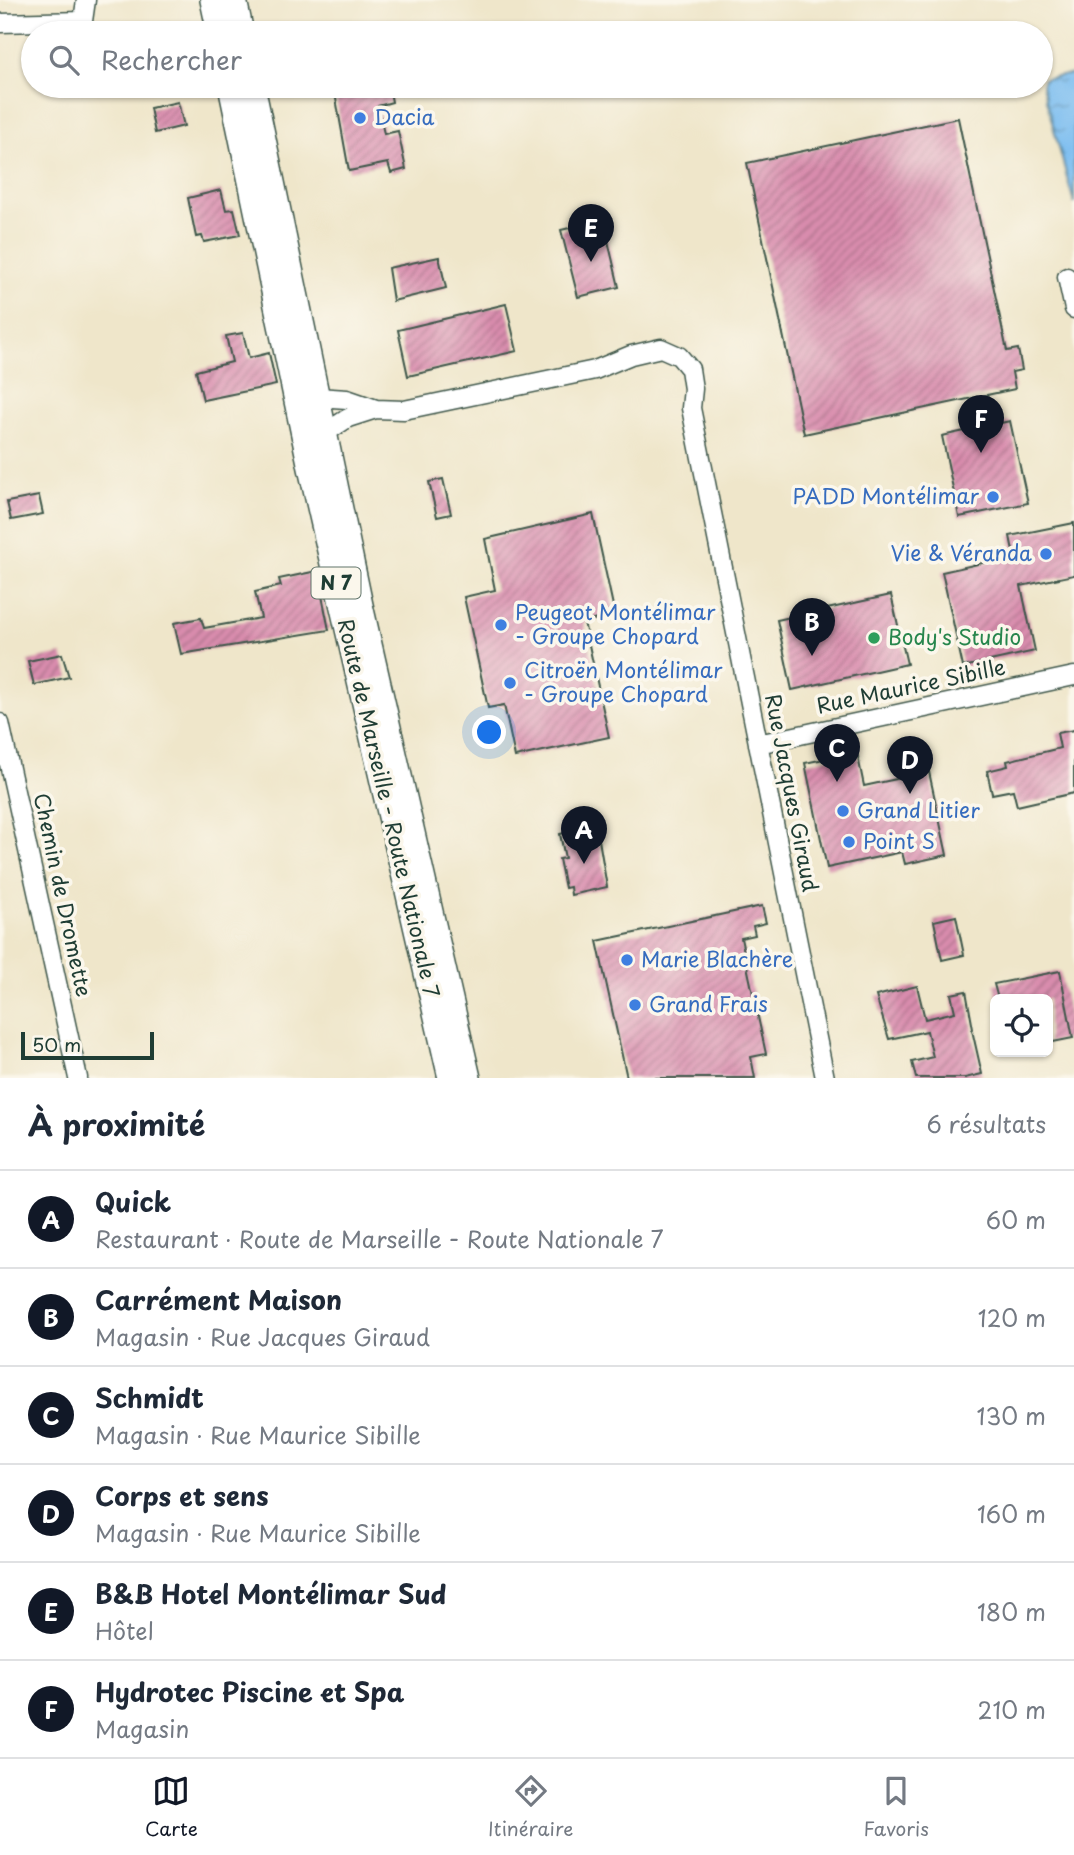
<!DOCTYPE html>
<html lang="fr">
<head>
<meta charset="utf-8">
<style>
	:root { --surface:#fff; --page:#f2f2f3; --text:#1f2937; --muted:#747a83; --line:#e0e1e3; --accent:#111827 }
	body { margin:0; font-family:"Playpen Sans",sans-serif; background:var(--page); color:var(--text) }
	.controls { position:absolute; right:21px; bottom:21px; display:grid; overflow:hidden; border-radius:10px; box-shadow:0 2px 5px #0004 }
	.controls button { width:63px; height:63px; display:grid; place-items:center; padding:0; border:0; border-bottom:2px solid var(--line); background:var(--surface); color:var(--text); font:35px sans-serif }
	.scale { position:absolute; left:21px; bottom:18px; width:133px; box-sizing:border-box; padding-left:7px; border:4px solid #1f3d34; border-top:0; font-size:19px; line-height:24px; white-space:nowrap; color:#1f3d34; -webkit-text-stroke:5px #fbf7ec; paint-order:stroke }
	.you { position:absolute; left:490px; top:733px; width:24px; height:24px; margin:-18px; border:5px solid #fff; border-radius:50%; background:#1a73e8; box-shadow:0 0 0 10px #1a73e833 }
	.badge { display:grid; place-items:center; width:46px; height:46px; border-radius:50%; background:var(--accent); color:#fff; font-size:23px; font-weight:700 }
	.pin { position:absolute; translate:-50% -58px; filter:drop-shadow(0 2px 4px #0008) }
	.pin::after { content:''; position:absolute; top:37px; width:24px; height:21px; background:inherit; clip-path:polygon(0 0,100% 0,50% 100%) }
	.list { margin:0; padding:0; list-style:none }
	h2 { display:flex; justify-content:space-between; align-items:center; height:91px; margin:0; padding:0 28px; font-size:30px }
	h2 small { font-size:23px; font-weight:400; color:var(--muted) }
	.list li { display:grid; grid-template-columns:46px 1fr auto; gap:21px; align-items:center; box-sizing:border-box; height:98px; padding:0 28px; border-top:2px solid var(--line) }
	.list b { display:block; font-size:26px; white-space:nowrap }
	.list p { margin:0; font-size:23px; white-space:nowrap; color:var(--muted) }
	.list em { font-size:23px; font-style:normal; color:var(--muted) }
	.icon { flex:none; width:38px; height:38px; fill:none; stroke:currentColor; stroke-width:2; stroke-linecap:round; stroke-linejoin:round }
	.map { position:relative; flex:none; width:1074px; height:1078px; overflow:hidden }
	.search { position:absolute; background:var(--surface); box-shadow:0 2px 5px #0004; left:21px; right:21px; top:21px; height:77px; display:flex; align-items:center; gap:18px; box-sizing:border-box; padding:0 24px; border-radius:38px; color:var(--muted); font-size:26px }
	.sheet { height:679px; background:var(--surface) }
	nav { display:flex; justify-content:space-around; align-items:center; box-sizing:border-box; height:98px; border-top:2px solid var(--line); background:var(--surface); font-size:19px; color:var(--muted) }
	nav a { display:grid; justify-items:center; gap:4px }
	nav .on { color:var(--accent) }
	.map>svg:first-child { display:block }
	.water { fill:url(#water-ripples); stroke:#4d7d92; stroke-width:2 }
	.building { fill:url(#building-hatch) }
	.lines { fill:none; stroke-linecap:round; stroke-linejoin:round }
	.minor-casing { stroke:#3e564a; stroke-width:21 }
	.major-casing { stroke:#3e564a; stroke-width:26 }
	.minor { stroke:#fff; stroke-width:18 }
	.major { stroke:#fff; stroke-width:23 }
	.shop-dot { fill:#3f7fe0; stroke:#fbf7ec; stroke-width:2.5 }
	.leisure-dot { fill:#2e9e5b; stroke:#fbf7ec; stroke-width:2.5 }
	.labels { text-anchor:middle; stroke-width:7; stroke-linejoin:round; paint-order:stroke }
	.shield { fill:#fbf7ec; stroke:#61756b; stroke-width:2 }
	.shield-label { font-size:19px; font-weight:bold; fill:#1f3d34 }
	.shop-label { font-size:21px; fill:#366cbe; stroke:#fbf7ec; text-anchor:start }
	.leisure-label { font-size:21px; fill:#27864d; stroke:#fbf7ec; text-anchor:start }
	.street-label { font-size:21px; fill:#1f3d34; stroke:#fbf7ec }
</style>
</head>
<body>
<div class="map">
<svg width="1074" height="1078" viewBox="0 0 1074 1078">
	<defs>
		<pattern id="water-ripples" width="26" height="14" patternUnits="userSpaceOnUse" patternTransform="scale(1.75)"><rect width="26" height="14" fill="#7bbdf0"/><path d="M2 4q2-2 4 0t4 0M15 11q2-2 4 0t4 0" fill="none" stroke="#649bc3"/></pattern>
		<pattern id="building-hatch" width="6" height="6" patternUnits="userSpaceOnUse" patternTransform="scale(1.75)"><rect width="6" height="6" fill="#d98cad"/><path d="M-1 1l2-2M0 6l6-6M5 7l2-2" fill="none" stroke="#af748e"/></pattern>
	</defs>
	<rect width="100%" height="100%" fill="#fbf7ec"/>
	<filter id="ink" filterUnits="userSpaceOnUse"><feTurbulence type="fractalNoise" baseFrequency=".0143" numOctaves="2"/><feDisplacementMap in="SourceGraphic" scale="14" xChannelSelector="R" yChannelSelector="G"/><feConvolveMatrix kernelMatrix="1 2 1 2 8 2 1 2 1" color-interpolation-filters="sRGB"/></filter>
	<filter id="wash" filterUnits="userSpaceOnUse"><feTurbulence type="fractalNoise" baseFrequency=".00686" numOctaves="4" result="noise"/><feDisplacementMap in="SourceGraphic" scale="28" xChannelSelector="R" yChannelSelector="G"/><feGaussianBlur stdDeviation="1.57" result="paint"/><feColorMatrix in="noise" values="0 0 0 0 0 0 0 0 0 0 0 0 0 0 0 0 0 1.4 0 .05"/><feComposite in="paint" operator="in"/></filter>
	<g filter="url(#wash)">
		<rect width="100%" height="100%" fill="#efe6ca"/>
		<!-- water -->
		<path class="water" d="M 1074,74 L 1074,203 L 1042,85 L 1044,79 Z"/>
		<g id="blocks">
			<!-- building -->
			<path class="building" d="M 368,86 L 389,86 L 392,102 L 378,106 L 384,134 L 398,131 L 406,169 L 391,173 L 388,163 L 349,171 L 335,93 Z
				M 178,102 L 184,126 L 155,133 L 150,108 Z
				M 958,118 L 1007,351 L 1018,349 L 1022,370 L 1012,372 L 1015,389 L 804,434 L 747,163 Z
				M 221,190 L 226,210 L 234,209 L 240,235 L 204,242 L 202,236 L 196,237 L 188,198 Z
				M 603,220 L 619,287 L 578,297 L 561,230 Z
				M 439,257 L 446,288 L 393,301 L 388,268 Z
				M 506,304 L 517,351 L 408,376 L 398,330 Z
				M 243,333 L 249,358 L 269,353 L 276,385 L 203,400 L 196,371 L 232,362 L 226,336 Z
				M 1010,421 L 1028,503 L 959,517 L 942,436 Z
				M 443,479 L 451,514 L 437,517 L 429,482 Z
				M 39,496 L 43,514 L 11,520 L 7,502 Z
				M 593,514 L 615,615 L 584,622 L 609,737 L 515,757 L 504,705 L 488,708 L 464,597 L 495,590 L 485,539 Z
				M 1074,523 L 1074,575 L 1021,586 L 1035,651 L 963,667 L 942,572 L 1014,556 L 1010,536 Z
				M 317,571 L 329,630 L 181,654 L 174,623 L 201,618 L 204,628 L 261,618 L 255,592 L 281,586 L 279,579 Z
				M 891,595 L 907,664 L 792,690 L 777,620 Z
				M 62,654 L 69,677 L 34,685 L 28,661 Z
				M 1074,730 L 1074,793 L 1017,806 L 1013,790 L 992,794 L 987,771 L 1008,766 L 1007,761 L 1060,748 L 1057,733 Z
				M 857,752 L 864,786 L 929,772 L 947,855 L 905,864 L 902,852 L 827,868 L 805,763 Z
				M 591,827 L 591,829 L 597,828 L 607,887 L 571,895 L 570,887 L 565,888 L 559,859 L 565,858 L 560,834 Z
				M 762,906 L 766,923 L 753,926 L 755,935 L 741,938 L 766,1054 L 751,1057 L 755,1078 L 627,1078 L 597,941 Z
				M 956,916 L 964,955 L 942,960 L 934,921 Z
				M 1060,971 L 1073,1038 L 1048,1043 L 1048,999 L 998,999 L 994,984 Z
				M 917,986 L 925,1019 L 955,1012 L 951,994 L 966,991 L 973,1029 L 972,1030 L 982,1074 L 965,1078 L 916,1078 L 912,1062 L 933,1057 L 927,1031 L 889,1039 L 876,996 Z"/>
		</g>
	</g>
	<g filter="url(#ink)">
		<use href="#blocks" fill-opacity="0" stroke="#3e564a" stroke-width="2"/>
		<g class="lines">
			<defs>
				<path id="minor" d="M 0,23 L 83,21 L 86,0
					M 1067,277 L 1074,309
					M 317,397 L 347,399 L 376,409 L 404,410 L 595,370 L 631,355 L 661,348 L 679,356 L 690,369 L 693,389 L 691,408 L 825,1078
					M 325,433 L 348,418 L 376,409
					M 0,723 L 78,1078
					M 758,744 L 1074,676"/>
				<path id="major" d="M 212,0 L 219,33
					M 235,0 L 242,33
					M 230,86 L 310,468 L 450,1078
					M 253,86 L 361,605 L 469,1078"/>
			</defs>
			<!-- minor casing -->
			<use href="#minor" class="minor-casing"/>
			<!-- major casing -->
			<use href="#major" class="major-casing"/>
			<!-- minor -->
			<use href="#minor" class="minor"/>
			<!-- major -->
			<use href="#major" class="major"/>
		</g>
	</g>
	<!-- markers -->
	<g class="shop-dot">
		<circle cx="360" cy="118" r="7"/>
		<circle cx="993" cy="497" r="7"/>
		<circle cx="1046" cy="554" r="7"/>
		<circle cx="501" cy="625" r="7"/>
		<circle cx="510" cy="683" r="7"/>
		<circle cx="843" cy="811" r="7"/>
		<circle cx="849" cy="842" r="7"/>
		<circle cx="627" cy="960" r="7"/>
		<circle cx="635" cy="1005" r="7"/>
	</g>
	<circle class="leisure-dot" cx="874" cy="638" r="7"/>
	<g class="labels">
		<!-- shield labels -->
		<rect class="shield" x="311.5" y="567.5" width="49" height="31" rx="5"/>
		<g class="shield-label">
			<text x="336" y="590">N 7</text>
		</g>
		<!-- shop labels -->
		<g class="shop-label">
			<text x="374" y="125">Dacia</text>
			<text x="979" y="504" text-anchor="end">PADD Montélimar</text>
			<text x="1032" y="561" text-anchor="end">Vie &amp; Véranda</text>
			<text x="515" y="620">Peugeot Montélimar<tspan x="515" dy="24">- Groupe Chopard</tspan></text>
			<text x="524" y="678">Citroën Montélimar<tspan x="524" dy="24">- Groupe Chopard</tspan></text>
			<text x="857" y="818">Grand Litier</text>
			<text x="863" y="849">Point S</text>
			<text x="641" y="967">Marie Blachère</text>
			<text x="649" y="1012">Grand Frais</text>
		</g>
		<!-- leisure labels -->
		<g class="leisure-label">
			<text x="888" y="645">Body's Studio</text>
		</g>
		<!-- street labels -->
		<g class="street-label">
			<text transform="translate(911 687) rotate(-12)" y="7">Rue Maurice Sibille</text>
			<text transform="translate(791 793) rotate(79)" y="7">Rue Jacques Giraud</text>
			<text transform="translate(388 808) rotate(77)" y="7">Route de Marseille - Route Nationale 7</text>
			<text transform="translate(62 895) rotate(78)" y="7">Chemin de Dromette</text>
		</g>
	</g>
</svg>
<div class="controls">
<button><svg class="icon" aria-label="locate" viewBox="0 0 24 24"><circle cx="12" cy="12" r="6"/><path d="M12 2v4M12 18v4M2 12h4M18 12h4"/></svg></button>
</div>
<div class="scale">50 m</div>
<div class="you"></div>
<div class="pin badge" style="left:584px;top:864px">A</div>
<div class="pin badge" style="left:812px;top:656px">B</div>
<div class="pin badge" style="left:837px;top:782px">C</div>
<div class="pin badge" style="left:910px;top:794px">D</div>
<div class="pin badge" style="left:591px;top:262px">E</div>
<div class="pin badge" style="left:981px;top:453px">F</div>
<div class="search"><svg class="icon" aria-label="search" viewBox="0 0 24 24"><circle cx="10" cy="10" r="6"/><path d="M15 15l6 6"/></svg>Rechercher</div>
</div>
<section class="sheet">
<h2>À proximité<small>6 résultats</small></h2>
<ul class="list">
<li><span class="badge">A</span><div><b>Quick</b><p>Restaurant · Route de Marseille - Route Nationale 7</p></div><em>60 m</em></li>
<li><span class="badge">B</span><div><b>Carrément Maison</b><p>Magasin · Rue Jacques Giraud</p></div><em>120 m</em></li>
<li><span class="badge">C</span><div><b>Schmidt</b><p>Magasin · Rue Maurice Sibille</p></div><em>130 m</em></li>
<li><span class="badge">D</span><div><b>Corps et sens</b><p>Magasin · Rue Maurice Sibille</p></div><em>160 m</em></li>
<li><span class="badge">E</span><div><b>B&amp;B Hotel Montélimar Sud</b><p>Hôtel</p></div><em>180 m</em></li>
<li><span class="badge">F</span><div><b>Hydrotec Piscine et Spa</b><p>Magasin</p></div><em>210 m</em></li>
</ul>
</section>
<nav>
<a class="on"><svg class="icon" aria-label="map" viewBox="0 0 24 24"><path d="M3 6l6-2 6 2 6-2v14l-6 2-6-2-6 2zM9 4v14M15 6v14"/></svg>Carte</a>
<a><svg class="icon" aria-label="directions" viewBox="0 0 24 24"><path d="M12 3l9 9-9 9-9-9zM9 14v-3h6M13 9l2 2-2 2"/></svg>Itinéraire</a>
<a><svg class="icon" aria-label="saved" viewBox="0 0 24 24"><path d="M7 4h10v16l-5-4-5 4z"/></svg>Favoris</a>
</nav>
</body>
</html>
